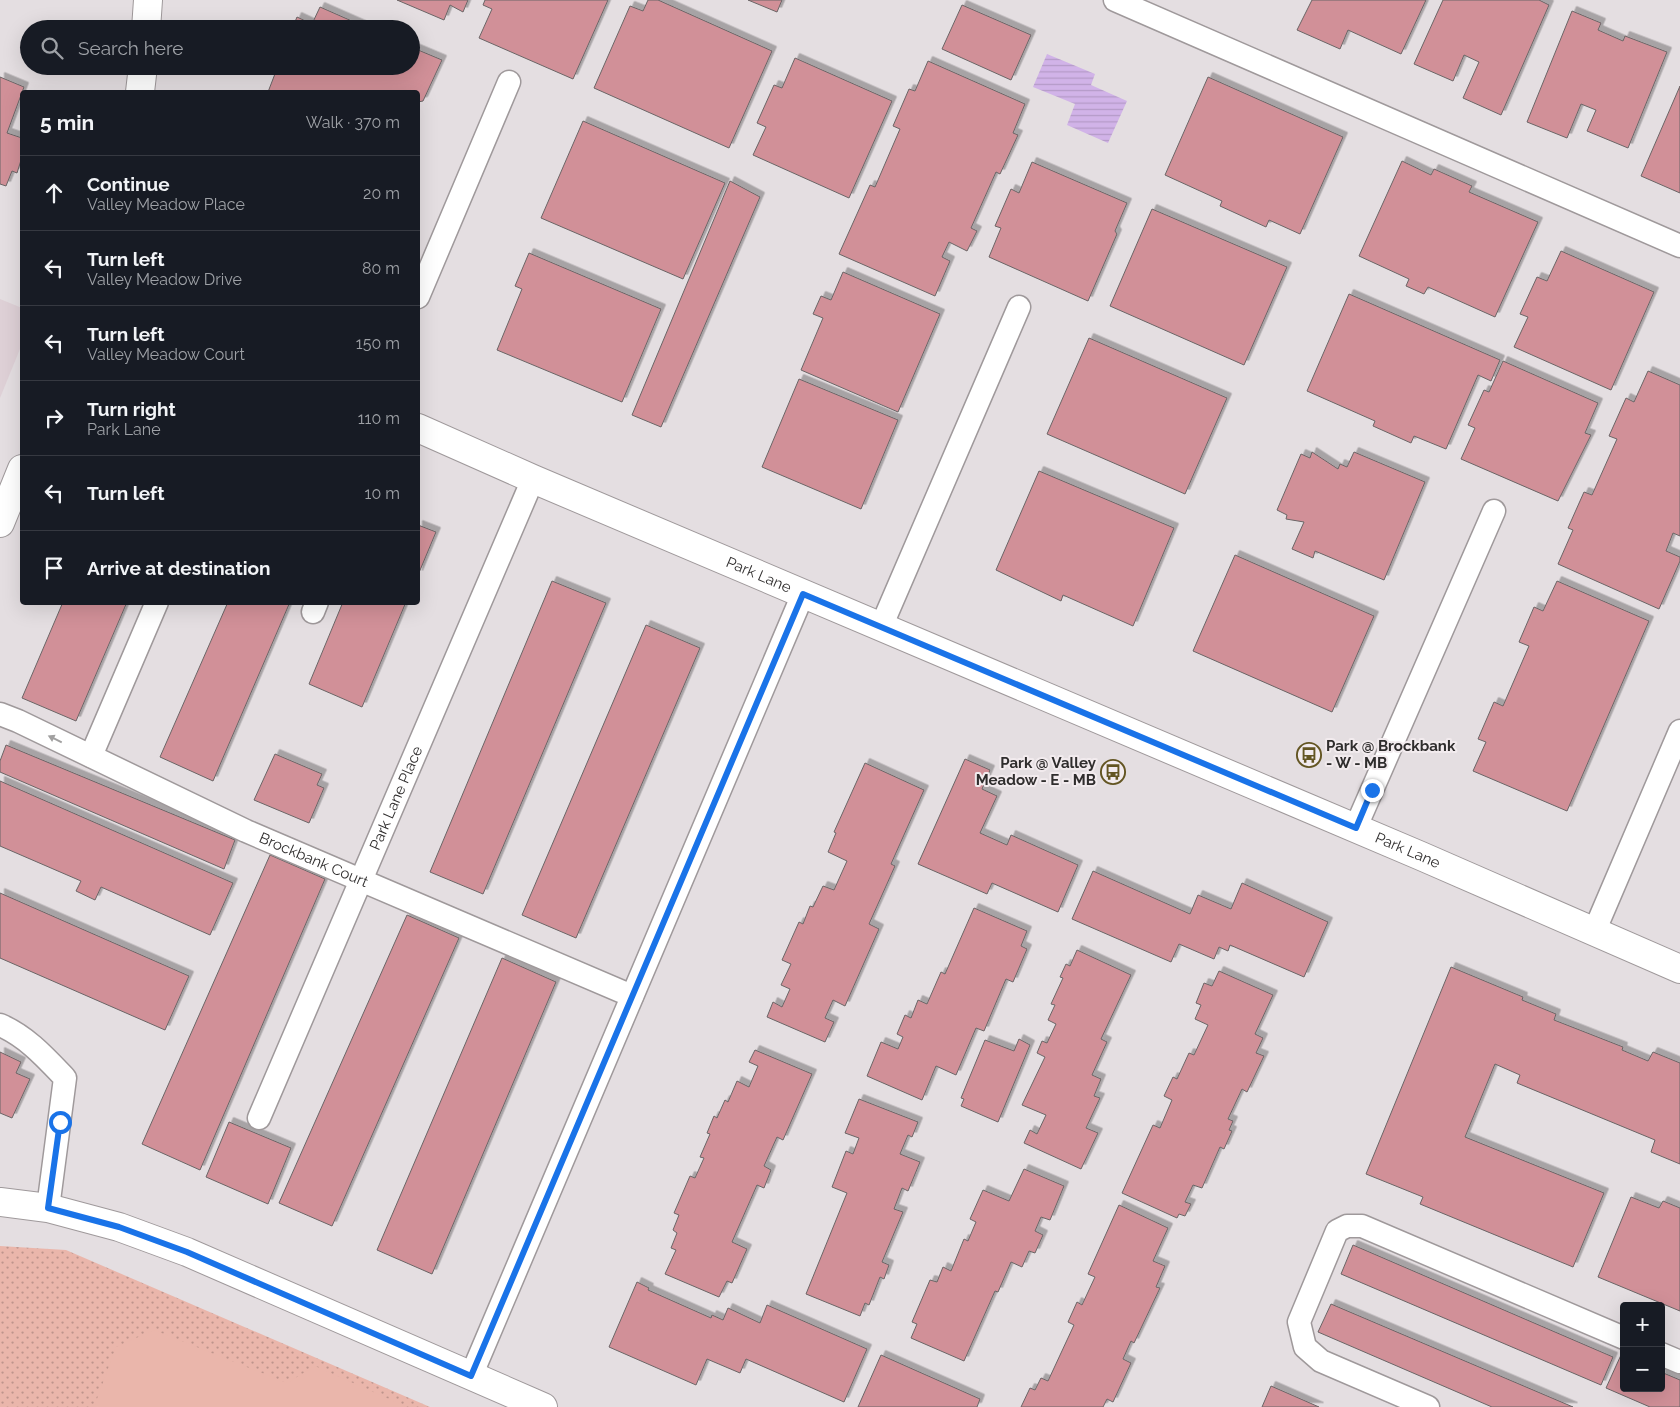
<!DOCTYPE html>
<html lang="en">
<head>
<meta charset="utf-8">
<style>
	:root { --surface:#171b24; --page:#242831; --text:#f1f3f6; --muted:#9ea1a6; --line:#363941 }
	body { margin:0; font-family:Raleway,sans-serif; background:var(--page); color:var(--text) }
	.controls { position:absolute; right:15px; bottom:15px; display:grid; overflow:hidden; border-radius:5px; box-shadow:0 5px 20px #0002 }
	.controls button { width:45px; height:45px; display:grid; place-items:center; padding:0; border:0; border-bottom:1px solid var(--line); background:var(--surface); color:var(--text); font:25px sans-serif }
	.stop { position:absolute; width:15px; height:15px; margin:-11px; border:4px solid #1a73e8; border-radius:50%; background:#fff }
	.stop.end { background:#1a73e8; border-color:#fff; box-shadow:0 1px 5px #0008 }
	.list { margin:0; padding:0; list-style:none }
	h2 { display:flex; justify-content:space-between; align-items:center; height:65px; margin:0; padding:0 20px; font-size:21px }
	h2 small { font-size:16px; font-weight:400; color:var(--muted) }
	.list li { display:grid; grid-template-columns:32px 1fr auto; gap:15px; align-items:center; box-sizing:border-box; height:75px; padding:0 20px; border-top:1px solid var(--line) }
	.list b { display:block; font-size:19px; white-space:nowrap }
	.list p { margin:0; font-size:16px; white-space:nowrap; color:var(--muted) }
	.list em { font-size:16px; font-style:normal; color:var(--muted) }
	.icon { flex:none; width:28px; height:28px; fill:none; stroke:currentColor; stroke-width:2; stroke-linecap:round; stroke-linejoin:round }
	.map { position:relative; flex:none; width:1680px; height:1407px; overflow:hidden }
	.search { position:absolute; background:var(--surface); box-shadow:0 5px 20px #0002; left:20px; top:20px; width:400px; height:55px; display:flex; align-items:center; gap:12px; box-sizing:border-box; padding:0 18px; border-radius:28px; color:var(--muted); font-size:19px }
	.panel { position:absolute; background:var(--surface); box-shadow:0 5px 20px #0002; left:20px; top:90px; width:400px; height:515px; border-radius:5px }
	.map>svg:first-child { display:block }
	.built { fill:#ded0d6 }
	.park { fill:url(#park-dots) }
	.garden { fill:#eab6ab }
	.water { fill:url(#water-rules) }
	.building { fill:#d19098; stroke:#6b6566; filter:url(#shadow) }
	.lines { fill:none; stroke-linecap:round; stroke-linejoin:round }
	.service-casing { stroke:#9f999b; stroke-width:25 }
	.minor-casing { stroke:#9f999b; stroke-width:30 }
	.tertiary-casing { stroke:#9f999b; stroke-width:30 }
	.service { stroke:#fff; stroke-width:22 }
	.minor { stroke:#fff; stroke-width:28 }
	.tertiary { stroke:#fff; stroke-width:28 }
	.oneway { fill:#a1a0a0 }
	.route { stroke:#1a73e8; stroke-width:6 }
	.labels { text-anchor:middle; stroke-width:4; stroke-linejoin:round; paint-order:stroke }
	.street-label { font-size:15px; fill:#2f2d2d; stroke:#f2ebee }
	.poi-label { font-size:15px; font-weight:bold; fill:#2f2d2d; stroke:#f2ebee; text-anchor:start }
</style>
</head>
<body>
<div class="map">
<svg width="1680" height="1407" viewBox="0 0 1680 1407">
	<defs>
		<pattern id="park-dots" width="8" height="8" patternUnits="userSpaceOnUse" patternTransform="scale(1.25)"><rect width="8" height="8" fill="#eab6ab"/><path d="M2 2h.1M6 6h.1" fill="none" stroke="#be948c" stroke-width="1.8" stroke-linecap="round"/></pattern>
		<pattern id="water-rules" width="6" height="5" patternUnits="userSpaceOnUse" patternTransform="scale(1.25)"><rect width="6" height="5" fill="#d1b3e8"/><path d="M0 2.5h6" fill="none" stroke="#b49ac7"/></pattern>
		<filter id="shadow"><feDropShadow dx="4.5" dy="-4.5" stdDeviation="0" flood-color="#0004"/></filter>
	</defs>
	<rect width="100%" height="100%" fill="#e4dee1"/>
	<!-- built -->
	<path class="built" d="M 0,299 L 22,308 L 22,344 L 0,398 Z"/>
	<!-- park -->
	<path class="park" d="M 0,1246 L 66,1250 L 430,1407 L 0,1407 Z"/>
	<!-- garden -->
	<path class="garden" d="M 154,1330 L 287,1383 L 315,1366 L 407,1407 L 94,1407 L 116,1347 Z"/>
	<!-- water -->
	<path class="water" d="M 1047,54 L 1095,74 L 1091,85 L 1127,101 L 1108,143 L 1067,125 L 1075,104 L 1033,87 Z"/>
	<!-- building -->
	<path class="building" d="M 397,0 L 468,0 L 463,12 L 450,5 L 444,20 Z
		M 485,0 L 608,0 L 573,79 L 479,38 L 492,9 L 483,5 Z
		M 648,0 L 658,0 L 772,51 L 729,148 L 594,88 L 630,6 L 643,11 Z
		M 748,0 L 782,0 L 777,12 Z
		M 1312,0 L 1426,0 L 1401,54 L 1348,30 L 1340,49 L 1297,30 Z
		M 1443,0 L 1539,0 L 1549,5 L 1501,115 L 1463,98 L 1479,62 L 1464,55 L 1453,81 L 1414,64 Z
		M 962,5 L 1031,35 L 1011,80 L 942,49 Z
		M 320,7 L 370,29 L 292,29 L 297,17 L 312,24 Z
		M 1572,11 L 1601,23 L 1598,30 L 1623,41 L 1625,36 L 1667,52 L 1628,148 L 1587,131 L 1596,110 L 1581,104 L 1567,138 L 1527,122 Z
		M 411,47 L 442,60 L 423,101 L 418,102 L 418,92 L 268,92 L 278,66 L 411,66 Z
		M 795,58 L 892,101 L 849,198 L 753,155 L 766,127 L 757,123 L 774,85 L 782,88 Z
		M 928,61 L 1025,104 L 1013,133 L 1018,135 L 1000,174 L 996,172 L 971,228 L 977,231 L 967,251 L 949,242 L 942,257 L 950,261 L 935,296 L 839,254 L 870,185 L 875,187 L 900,129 L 893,126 L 909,89 L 915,91 Z
		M 0,77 L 24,87 L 7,133 L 22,138 L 22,157 L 17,173 L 12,171 L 6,186 L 0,184 Z
		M 1208,77 L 1343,137 L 1300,234 L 1269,220 L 1266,227 L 1220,206 L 1222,201 L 1165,175 Z
		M 1680,86 L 1680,193 L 1641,176 Z
		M 583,121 L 725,183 L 683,279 L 541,218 Z
		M 1402,161 L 1431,175 L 1434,169 L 1472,186 L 1469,192 L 1538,222 L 1495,317 L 1428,287 L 1424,294 L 1406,286 L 1409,279 L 1359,256 Z
		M 1032,162 L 1127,203 L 1115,231 L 1117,234 L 1088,301 L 989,257 L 1001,228 L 995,226 L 1011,189 L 1019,193 Z
		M 730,181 L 760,197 L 661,427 L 632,415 Z
		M 1152,209 L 1287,267 L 1244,365 L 1110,306 Z
		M 1561,251 L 1654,292 L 1611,390 L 1514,347 L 1528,317 L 1520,314 L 1537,277 L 1547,281 Z
		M 529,253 L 661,309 L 622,402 L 497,350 L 522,289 L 515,286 Z
		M 843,272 L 940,314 L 898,412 L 801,370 L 823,318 L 813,314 L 821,296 L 831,300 Z
		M 1349,294 L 1500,360 L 1491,381 L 1478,375 L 1446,449 L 1414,436 L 1411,443 L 1373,426 L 1375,421 L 1307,391 Z
		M 1089,338 L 1227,398 L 1185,494 L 1047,434 Z
		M 1503,361 L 1598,403 L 1585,433 L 1591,435 L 1558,501 L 1461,459 L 1475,428 L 1468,425 L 1484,390 L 1489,392 Z
		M 1648,371 L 1680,385 L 1680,536 L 1673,533 L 1666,551 L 1680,557 L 1680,561 L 1659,609 L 1558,564 L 1573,530 L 1568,528 L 1584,492 L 1592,495 L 1617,439 L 1609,436 L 1626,398 L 1634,402 Z
		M 799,379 L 898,420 L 861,509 L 762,467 Z
		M 1312,452 L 1338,469 L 1340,464 L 1347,467 L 1354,452 L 1425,482 L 1384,580 L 1315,551 L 1313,558 L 1292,549 L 1304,522 L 1286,519 L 1287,515 L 1277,510 L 1301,454 L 1310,458 Z
		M 1039,471 L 1174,528 L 1133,626 L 1063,595 L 1061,601 L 996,570 Z
		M 418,525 L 436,532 L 418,575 Z
		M 1235,555 L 1374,616 L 1332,712 L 1193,651 Z
		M 552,581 L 606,603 L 483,894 L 430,872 Z
		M 1557,581 L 1649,621 L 1567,811 L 1473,771 L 1486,742 L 1478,739 L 1494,702 L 1503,706 L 1529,646 L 1519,642 L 1534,607 L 1543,611 Z
		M 63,602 L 127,602 L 76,721 L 22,698 Z
		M 228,602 L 290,602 L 213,781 L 160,757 Z
		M 343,602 L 406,602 L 362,707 L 309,684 Z
		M 646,625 L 700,648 L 576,938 L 522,915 Z
		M 6,745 L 235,840 L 224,869 L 0,772 L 0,761 Z
		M 275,754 L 322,774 L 317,785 L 324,788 L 309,823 L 254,800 Z
		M 965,759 L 990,770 L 982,789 L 997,796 L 980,833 L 1007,845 L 1011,835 L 1078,865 L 1058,912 L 992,883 L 987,894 L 918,864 Z
		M 865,763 L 924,790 L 891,864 L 895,866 L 869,924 L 879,929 L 845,1006 L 833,1000 L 825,1018 L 834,1022 L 825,1042 L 767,1017 L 773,1002 L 782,1007 L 790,989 L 781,985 L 791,964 L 782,960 L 799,922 L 803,924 L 810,906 L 813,907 L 823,886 L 834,890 L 847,861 L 828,852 L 836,833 L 834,832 Z
		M 0,781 L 233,883 L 210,935 L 101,887 L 95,900 L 76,891 L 81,881 L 0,846 Z
		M 270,855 L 325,879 L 200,1170 L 142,1144 Z
		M 1093,871 L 1190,914 L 1198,895 L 1231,909 L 1242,883 L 1328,922 L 1304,977 L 1230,945 L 1228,951 L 1219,947 L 1214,959 L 1179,944 L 1171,962 L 1072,919 Z
		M 0,893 L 189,976 L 165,1030 L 0,958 Z
		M 974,908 L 1027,931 L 1021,946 L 1027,949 L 1013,982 L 1006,979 L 984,1031 L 976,1028 L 956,1075 L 936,1066 L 922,1100 L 867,1076 L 881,1042 L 898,1049 L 903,1037 L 897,1034 L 905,1015 L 911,1018 L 918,1000 L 927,1004 L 941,972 L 945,974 Z
		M 407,915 L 459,938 L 332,1226 L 279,1203 Z
		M 1077,950 L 1131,975 L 1101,1039 L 1107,1042 L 1092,1075 L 1101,1079 L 1094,1096 L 1100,1098 L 1086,1128 L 1098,1133 L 1081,1169 L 1024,1143 L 1030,1130 L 1037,1134 L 1046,1115 L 1022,1105 L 1045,1057 L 1037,1053 L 1042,1041 L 1047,1043 L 1056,1024 L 1048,1020 L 1055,1005 L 1051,1004 L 1063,978 L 1060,977 L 1066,964 L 1070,966 Z
		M 502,958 L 556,982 L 432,1274 L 377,1250 Z
		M 1451,967 L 1523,997 L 1522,1000 L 1556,1014 L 1554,1020 L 1623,1047 L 1622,1050 L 1648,1061 L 1653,1052 L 1680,1063 L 1680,1164 L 1651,1152 L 1655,1140 L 1517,1083 L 1520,1075 L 1495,1064 L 1465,1137 L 1604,1193 L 1573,1267 L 1420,1204 L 1423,1197 L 1366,1174 Z
		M 1219,971 L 1273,995 L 1255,1034 L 1263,1038 L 1256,1053 L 1264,1056 L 1247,1092 L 1242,1089 L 1228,1119 L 1233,1121 L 1229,1130 L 1232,1131 L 1224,1149 L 1220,1147 L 1202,1188 L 1193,1185 L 1185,1202 L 1191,1204 L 1185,1216 L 1179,1214 L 1177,1218 L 1122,1193 L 1153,1125 L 1160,1128 L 1172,1100 L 1164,1096 L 1173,1077 L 1177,1079 L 1189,1053 L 1194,1055 L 1208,1025 L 1195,1019 L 1201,1005 L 1196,1003 L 1204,983 L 1212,986 Z
		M 1019,1039 L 1030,1045 L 998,1122 L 961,1106 L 964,1099 L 961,1098 L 985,1040 L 1014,1051 Z
		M 755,1050 L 812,1074 L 783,1140 L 777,1137 L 764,1166 L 771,1170 L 764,1188 L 757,1185 L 732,1242 L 747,1249 L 732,1283 L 727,1281 L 719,1297 L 665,1274 L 676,1250 L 671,1248 L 677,1233 L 673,1230 L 679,1215 L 674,1213 L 690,1176 L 695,1178 L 704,1158 L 700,1157 L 710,1134 L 707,1133 L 714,1116 L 717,1118 L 725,1100 L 728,1102 L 737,1081 L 749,1087 L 758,1066 L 749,1062 Z
		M 0,1052 L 21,1062 L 16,1073 L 30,1079 L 12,1118 L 0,1113 Z
		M 859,1099 L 918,1122 L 912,1137 L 908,1135 L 900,1154 L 920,1162 L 908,1191 L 902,1188 L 894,1209 L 903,1212 L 882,1262 L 889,1265 L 884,1279 L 880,1277 L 869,1305 L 865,1303 L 860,1316 L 806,1294 L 847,1193 L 832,1187 L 846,1151 L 853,1154 L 859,1138 L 845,1133 Z
		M 229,1122 L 291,1148 L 268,1204 L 206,1177 Z
		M 1024,1169 L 1064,1186 L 1050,1220 L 1041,1217 L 1035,1231 L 1043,1235 L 1035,1253 L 1029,1251 L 1022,1267 L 1011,1262 L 998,1292 L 995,1291 L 964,1361 L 911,1338 L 917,1324 L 912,1322 L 930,1280 L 937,1282 L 943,1267 L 951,1271 L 964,1239 L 968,1241 L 976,1222 L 970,1219 L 983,1190 L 1009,1201 Z
		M 1631,1197 L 1659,1208 L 1663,1201 L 1680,1208 L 1680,1311 L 1598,1277 Z
		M 1119,1205 L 1168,1228 L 1153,1261 L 1165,1266 L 1156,1287 L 1160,1288 L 1134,1343 L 1131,1341 L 1123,1359 L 1131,1363 L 1113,1402 L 1107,1399 L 1103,1407 L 1021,1407 L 1030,1388 L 1035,1390 L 1041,1378 L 1048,1381 L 1074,1325 L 1068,1322 L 1077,1302 L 1082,1305 L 1095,1277 L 1088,1274 Z
		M 1353,1245 L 1613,1357 L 1601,1385 L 1341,1274 Z
		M 637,1282 L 649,1288 L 648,1290 L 711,1318 L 712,1315 L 723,1320 L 728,1308 L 760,1323 L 767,1305 L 867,1349 L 844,1402 L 746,1359 L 740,1373 L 707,1359 L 696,1385 L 609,1347 Z
		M 1331,1304 L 1573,1407 L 1492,1407 L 1318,1332 Z
		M 881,1355 L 980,1399 L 977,1407 L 858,1407 Z
		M 1621,1355 L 1624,1356 L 1624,1388 L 1661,1388 L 1661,1372 L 1680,1380 L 1680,1407 L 1650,1407 L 1606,1388 Z
		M 1271,1386 L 1319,1407 L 1262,1407 Z"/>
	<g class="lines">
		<defs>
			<g id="service">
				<path d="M 1115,0 L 1680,246"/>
				<path d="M 418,297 L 509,82"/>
				<path d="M 313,612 L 317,602"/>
				<path d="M 881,627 L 1019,307"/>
				<path id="s1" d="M 0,714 L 18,721 L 246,831 L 632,996"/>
				<path d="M 91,756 L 157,602"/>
				<path d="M 1355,829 L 1494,511"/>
				<path d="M 1594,932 L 1680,731"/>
				<path d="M 0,1025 C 26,1036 45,1057 65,1078 L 48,1208"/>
				<path id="s2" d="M 259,1118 L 533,479"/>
				<path d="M 1661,1354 L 1680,1362"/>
				<path d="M 471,1376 L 803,594"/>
				<path d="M 1428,1407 L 1321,1361 L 1305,1347 L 1299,1322 L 1337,1231 L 1347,1226 L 1362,1226 L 1624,1338"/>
			</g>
			<path id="minor" d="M 0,1202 L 48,1208 L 119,1227 L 187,1252 L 543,1407"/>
			<g id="tertiary">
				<path d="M 146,29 L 148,0"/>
				<path d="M 140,92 L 143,66"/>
				<path id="s3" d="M 418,428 L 533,479 L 1421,856 L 1680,969"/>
				<path d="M 0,523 L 22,469"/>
			</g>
		</defs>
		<!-- service casing -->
		<use href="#service" class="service-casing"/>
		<!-- minor casing -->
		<use href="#minor" class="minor-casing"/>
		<!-- tertiary casing -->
		<use href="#tertiary" class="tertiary-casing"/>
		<!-- service -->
		<use href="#service" class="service"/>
		<!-- minor -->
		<use href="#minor" class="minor"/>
		<!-- tertiary -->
		<use href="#tertiary" class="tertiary"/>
	</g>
	<!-- one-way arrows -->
	<defs><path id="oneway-solid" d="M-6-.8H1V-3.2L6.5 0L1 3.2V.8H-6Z" transform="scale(1.25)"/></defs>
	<use class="oneway" href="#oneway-solid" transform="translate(55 739) rotate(-154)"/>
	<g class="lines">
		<!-- route -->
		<path class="route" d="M 60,1122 L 48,1208 L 119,1227 L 187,1252 L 471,1376 L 803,594 L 1356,828 L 1372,790"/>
	</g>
	<!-- icons -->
	<defs>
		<symbol id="bus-ring" viewBox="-11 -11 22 22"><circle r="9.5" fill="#f2ebee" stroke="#635522" stroke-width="1.5"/><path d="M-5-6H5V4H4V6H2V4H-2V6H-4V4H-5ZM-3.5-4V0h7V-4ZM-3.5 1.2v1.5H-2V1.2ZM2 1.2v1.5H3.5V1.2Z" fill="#635522"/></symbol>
	</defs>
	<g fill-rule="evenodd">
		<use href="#bus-ring" x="1295" y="741" width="28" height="28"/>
		<use href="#bus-ring" x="1099" y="758" width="28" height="28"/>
	</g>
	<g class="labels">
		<!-- street labels -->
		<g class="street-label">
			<text dy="5" stroke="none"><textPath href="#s3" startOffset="371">Park Lane</textPath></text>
			<text dy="5" stroke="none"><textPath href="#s2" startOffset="348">Park Lane Place</textPath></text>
			<text dy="5" stroke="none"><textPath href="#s3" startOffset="1076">Park Lane</textPath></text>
			<text dy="5" stroke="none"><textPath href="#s1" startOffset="346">Brockbank Court</textPath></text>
		</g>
		<!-- poi labels -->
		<g class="poi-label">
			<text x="1326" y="751">Park @ Brockbank<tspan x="1326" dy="17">- W - MB</tspan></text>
			<text x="1096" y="768" text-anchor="end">Park @ Valley<tspan x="1096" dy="17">Meadow - E - MB</tspan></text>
		</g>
	</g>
</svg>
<div class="controls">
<button>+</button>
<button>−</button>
</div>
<div class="stop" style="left:60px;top:1122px"></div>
<div class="stop end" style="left:1372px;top:790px"></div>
<div class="search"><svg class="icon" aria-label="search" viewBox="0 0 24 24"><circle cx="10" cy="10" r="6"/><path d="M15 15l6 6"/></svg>Search here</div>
<section class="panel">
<h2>5 min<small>Walk · 370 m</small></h2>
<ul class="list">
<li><svg class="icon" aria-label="ahead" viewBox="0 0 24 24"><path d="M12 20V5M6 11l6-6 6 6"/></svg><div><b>Continue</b><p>Valley Meadow Place</p></div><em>20 m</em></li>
<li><svg class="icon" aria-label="left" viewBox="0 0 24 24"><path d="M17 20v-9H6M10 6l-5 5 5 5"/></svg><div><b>Turn left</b><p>Valley Meadow Drive</p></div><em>80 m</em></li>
<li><svg class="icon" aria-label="left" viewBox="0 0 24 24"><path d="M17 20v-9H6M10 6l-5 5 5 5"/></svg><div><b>Turn left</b><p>Valley Meadow Court</p></div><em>150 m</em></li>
<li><svg class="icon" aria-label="right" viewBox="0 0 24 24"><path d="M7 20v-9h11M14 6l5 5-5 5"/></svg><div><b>Turn right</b><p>Park Lane</p></div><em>110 m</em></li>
<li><svg class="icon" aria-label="left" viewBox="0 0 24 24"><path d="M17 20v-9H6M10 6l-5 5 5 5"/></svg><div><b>Turn left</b></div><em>10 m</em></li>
<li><svg class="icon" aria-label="arrive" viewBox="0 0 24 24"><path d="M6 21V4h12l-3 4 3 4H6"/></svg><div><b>Arrive at destination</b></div></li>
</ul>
</section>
</div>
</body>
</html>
